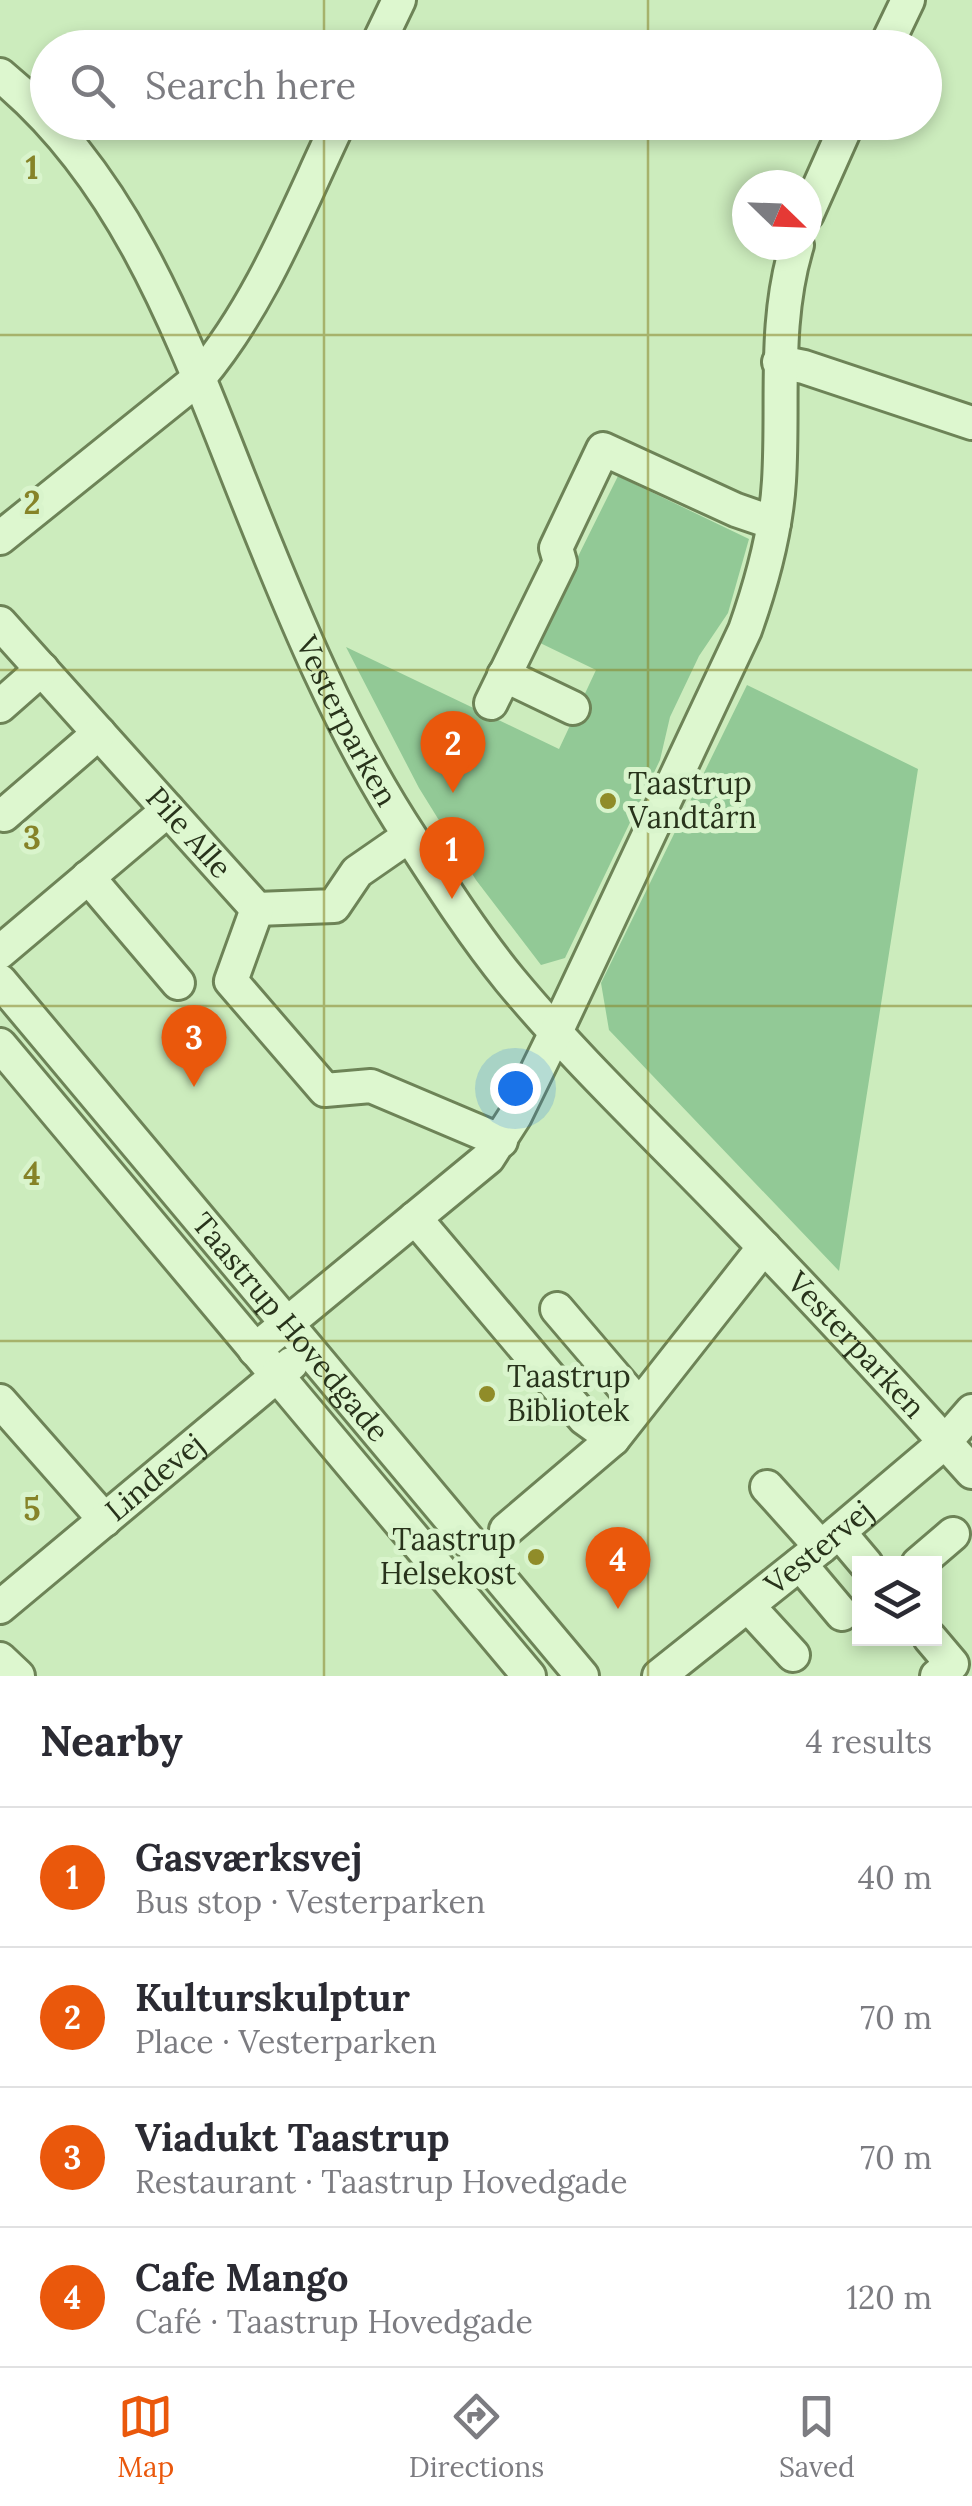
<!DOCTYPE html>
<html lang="en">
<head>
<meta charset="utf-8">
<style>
	:root { --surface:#fff; --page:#f2f2f3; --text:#2b2b33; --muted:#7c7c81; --line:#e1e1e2; --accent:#ea580c }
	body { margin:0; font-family:Lora,serif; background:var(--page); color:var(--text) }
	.controls { position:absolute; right:30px; bottom:30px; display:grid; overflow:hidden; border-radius:0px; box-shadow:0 5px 15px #0003 }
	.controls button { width:90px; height:90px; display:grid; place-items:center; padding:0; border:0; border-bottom:2px solid var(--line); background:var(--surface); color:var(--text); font:50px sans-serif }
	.compass { position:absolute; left:732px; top:170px; width:90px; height:90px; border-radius:50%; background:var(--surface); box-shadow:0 5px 15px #0003; rotate:113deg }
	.you { position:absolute; left:515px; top:1088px; width:35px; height:35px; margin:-25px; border:8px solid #fff; border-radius:50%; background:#1a73e8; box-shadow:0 0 0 15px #1a73e833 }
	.badge { display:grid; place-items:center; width:65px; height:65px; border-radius:50%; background:var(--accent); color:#fff; font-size:32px; font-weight:700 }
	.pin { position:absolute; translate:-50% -82px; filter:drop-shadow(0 2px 5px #0008) }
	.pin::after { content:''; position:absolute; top:52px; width:35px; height:30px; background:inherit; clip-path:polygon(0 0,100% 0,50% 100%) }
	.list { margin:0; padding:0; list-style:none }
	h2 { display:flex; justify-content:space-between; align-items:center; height:130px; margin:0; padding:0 40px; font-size:42px }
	h2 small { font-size:32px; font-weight:400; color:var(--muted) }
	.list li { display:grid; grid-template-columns:65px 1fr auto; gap:30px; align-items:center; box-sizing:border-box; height:140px; padding:0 40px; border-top:2px solid var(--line) }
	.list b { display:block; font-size:38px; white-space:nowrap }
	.list p { margin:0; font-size:32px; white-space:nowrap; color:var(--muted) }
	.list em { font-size:32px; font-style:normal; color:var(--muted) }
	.icon { flex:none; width:55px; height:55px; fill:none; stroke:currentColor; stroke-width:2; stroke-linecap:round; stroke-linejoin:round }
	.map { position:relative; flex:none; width:972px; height:1676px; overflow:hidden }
	.search { position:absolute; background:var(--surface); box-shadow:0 5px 15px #0003; left:30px; right:30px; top:30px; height:110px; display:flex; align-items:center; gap:25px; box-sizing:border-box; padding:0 35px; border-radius:55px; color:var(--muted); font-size:38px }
	.sheet { height:690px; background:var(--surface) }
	nav { display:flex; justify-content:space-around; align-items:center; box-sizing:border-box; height:140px; border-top:2px solid var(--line); background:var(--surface); font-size:28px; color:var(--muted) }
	nav a { display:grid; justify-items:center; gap:5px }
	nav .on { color:var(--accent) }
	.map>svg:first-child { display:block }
	.green { fill:#92c996 }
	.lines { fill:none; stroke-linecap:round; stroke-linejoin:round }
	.minor-casing { stroke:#6d8357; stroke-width:38 }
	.minor { stroke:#ddf7cf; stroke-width:32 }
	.grid { fill:none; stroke:#868328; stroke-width:2.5; stroke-opacity:0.55 }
	.poi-dot { fill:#908c29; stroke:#d9f4cc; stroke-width:4 }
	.labels { text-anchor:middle; stroke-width:10; stroke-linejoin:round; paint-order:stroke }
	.street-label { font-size:30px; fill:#28331b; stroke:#d9f4cc }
	.poi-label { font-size:30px; fill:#28331b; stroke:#d9f4cc; text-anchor:start }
	.grid-label { font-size:32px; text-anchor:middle; font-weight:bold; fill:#868328; stroke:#d9f4cc; stroke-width:10; stroke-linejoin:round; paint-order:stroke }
</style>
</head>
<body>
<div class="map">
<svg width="972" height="1676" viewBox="0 0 972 1676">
	<rect width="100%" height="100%" fill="#ccecbd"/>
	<!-- green -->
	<path class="green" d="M 618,476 L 749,539 L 728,613 L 699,656 L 670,717 L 660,760 L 565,958 L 541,965 L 476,880 L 419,788 L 346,647 L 559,749 L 596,670 L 536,641 Z
		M 747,685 L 918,769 L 839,1271 L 609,1030 L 601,983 Z"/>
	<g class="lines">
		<defs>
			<g id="minor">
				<path d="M 376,48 L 399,0"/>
				<path d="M 885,48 L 908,0"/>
				<path id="s1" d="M 0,75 C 130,181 186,346 246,496 C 293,614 341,732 411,838 C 442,886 474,936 510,980 C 578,1062 657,1136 730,1212 C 813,1297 893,1384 972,1472"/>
				<path d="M 807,214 L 848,122"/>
				<path d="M 779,362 L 804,367 L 972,423"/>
				<path d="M 0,538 L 199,378 C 262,303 297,210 339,122"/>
				<path id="s2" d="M 0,623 L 257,909 L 334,906 L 357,872 L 409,836"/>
				<path d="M 504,675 L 573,708"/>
				<path d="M 491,703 L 560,562 L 556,548 L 603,449 L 736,510 L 774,523"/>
				<path d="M 0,706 L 42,669"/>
				<path d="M 4,815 L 99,733"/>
				<path d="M 88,877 L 178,983"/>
				<path d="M 257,909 L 231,981 L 325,1090 L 371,1086 L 501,1141"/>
				<path d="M 0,952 L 168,810"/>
				<path id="s3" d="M 0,981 L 582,1676"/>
				<path d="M 0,1045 L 529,1676"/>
				<path d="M 415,1218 L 584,1418 L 613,1439"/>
				<path d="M 557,1309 L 639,1405"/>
				<path d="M 255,1350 L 488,1158 L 515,1116 L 556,1032 L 745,630 C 762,582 776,532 779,481 C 784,401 773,323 797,245"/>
				<path d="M 0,1401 L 105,1520"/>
				<path d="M 767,1487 L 821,1547"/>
				<path d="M 506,1530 L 613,1439 L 764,1247"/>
				<path d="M 839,1532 L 866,1564"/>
				<path d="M 800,1564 L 842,1614"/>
				<path d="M 918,1564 L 953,1534"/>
				<path id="s4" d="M 0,1607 L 291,1364"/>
				<path d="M 749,1607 L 793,1655"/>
				<path d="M 930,1638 L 952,1664 L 937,1676"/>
				<path d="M 0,1659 L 18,1676"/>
				<path id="s5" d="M 659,1676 L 821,1547 L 945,1442 L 972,1411"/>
			</g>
		</defs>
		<!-- minor casing -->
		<use href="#minor" class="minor-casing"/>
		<!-- minor -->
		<use href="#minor" class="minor"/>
	</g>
	<!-- grid -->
	<path class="grid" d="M 324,0 L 324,48M 648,0 L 648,48M 324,122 L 324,1676M 648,122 L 648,1676M 0,335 L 972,335M 0,670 L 972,670M 0,1006 L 972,1006M 0,1341 L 972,1341"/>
	<!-- markers -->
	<g class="poi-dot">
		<circle cx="608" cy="801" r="10"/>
		<circle cx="487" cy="1394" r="10"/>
		<circle cx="536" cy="1557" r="10"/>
	</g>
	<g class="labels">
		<!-- street labels -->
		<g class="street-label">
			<text dy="10" stroke="none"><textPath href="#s1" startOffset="740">Vesterparken</textPath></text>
			<text dy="10" stroke="none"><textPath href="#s2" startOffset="282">Pile Alle</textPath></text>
			<text dy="10" stroke="none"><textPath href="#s3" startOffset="452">Taastrup Hovedgade</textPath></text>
			<text dy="10" stroke="none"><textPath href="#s1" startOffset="1550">Vesterparken</textPath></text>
			<text dy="10" stroke="none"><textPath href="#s4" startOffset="202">Lindevej</textPath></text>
			<text dy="10" stroke="none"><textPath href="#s5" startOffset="205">Vestervej</textPath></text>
		</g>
		<!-- poi labels -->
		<g class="poi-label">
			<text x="628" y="794">Taastrup<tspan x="628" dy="34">Vandtårn</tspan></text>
			<text x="507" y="1387">Taastrup<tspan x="507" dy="34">Bibliotek</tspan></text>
			<text x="516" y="1550" text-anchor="end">Taastrup<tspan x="516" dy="34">Helsekost</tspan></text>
		</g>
	</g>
	<g class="grid-label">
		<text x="32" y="179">1</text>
		<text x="32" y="514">2</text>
		<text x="32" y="849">3</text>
		<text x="32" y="1185">4</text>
		<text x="32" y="1520">5</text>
	</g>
</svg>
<div class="controls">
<button><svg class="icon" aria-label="layers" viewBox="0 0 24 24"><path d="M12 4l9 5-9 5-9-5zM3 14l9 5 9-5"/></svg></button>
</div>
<svg class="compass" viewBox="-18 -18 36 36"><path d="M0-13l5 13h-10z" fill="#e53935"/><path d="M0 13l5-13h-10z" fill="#7c7c81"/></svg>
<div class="you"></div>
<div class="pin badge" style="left:452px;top:899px">1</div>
<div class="pin badge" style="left:453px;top:793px">2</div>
<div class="pin badge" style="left:194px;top:1087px">3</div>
<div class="pin badge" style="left:618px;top:1609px">4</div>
<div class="search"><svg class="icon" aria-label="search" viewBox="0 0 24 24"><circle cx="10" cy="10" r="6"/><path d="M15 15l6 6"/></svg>Search here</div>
</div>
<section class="sheet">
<h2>Nearby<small>4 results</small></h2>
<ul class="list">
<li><span class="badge">1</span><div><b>Gasværksvej</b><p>Bus stop · Vesterparken</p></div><em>40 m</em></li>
<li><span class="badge">2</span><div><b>Kulturskulptur</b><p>Place · Vesterparken</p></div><em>70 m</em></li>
<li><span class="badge">3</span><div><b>Viadukt Taastrup</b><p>Restaurant · Taastrup Hovedgade</p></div><em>70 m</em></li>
<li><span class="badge">4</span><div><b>Cafe Mango</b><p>Café · Taastrup Hovedgade</p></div><em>120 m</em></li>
</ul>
</section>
<nav>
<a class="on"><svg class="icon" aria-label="map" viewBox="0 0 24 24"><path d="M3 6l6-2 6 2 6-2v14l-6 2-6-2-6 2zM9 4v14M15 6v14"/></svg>Map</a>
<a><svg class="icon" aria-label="directions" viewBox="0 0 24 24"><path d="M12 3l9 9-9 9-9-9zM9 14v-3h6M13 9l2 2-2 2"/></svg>Directions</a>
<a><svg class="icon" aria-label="saved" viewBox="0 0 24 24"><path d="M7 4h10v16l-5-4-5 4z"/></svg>Saved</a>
</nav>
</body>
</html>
